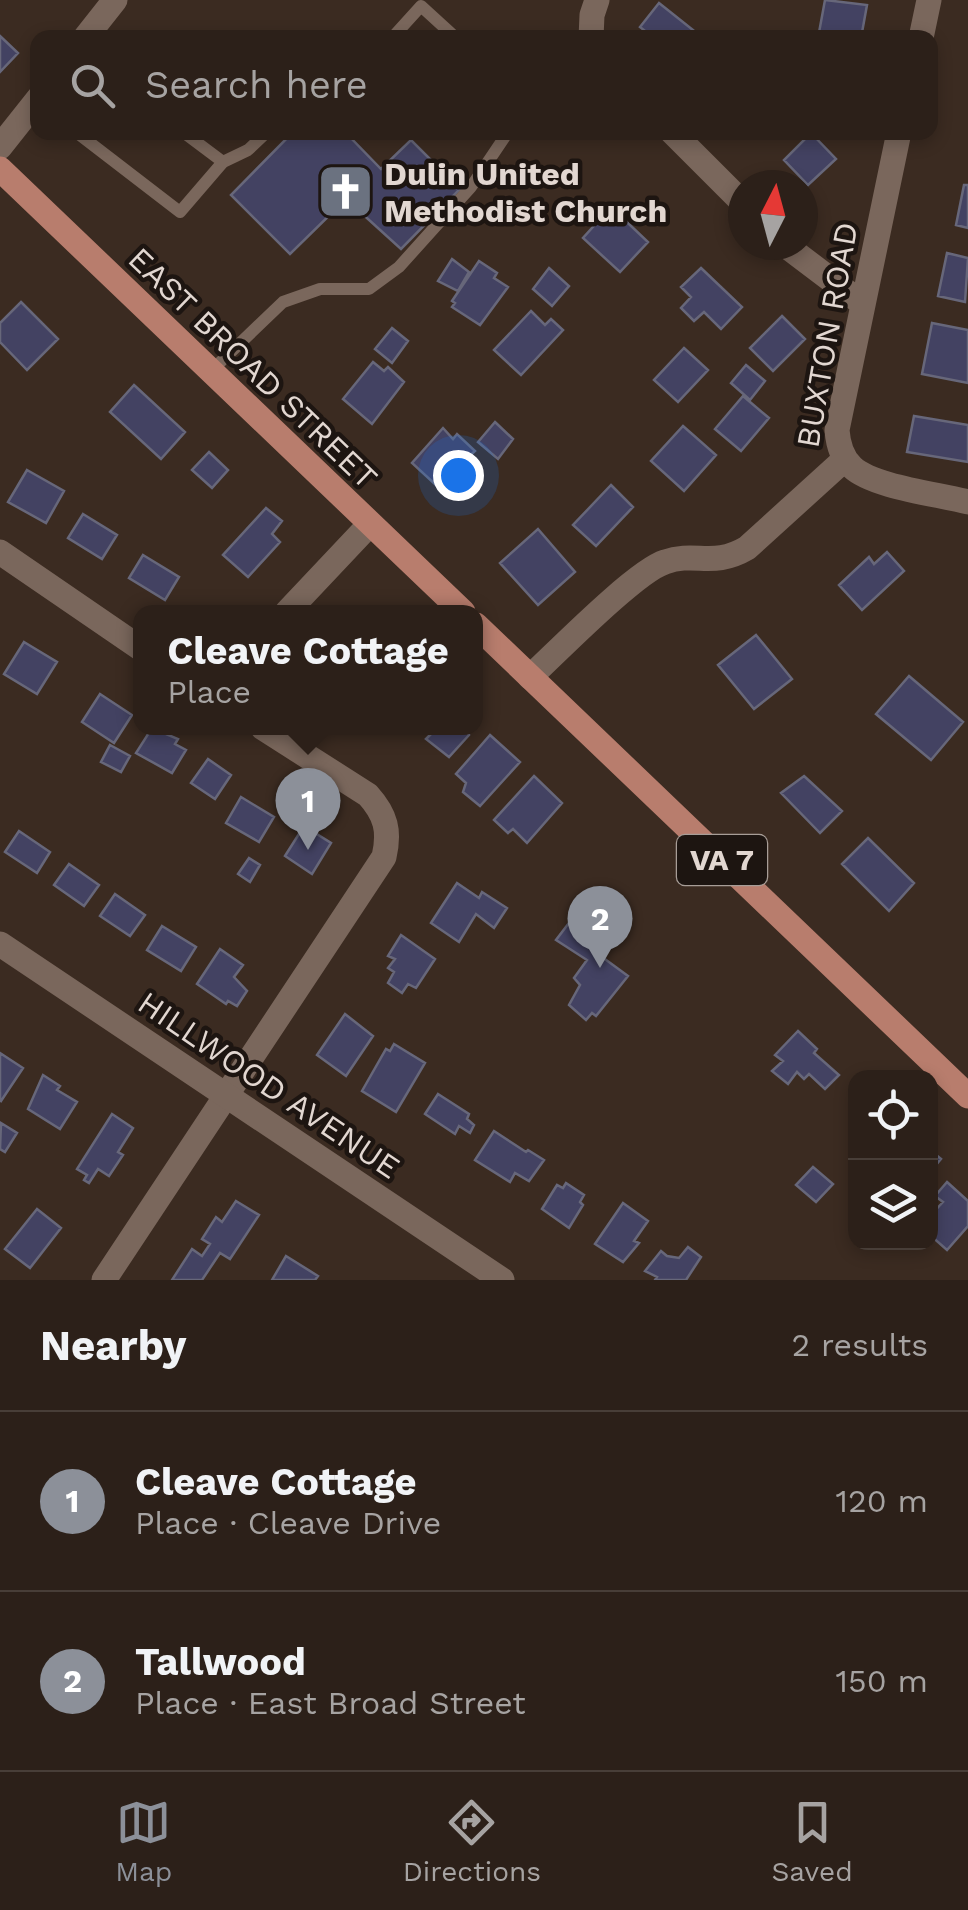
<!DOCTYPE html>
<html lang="en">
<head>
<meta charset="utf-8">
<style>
	:root { --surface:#2c2019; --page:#382d26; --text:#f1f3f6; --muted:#a6a3a2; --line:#483e38; --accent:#8c9099 }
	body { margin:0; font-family:"Work Sans",sans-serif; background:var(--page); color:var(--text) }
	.controls { position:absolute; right:30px; bottom:30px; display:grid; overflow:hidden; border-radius:20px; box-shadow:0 5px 15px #0003 }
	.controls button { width:90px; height:90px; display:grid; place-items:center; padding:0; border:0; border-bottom:2px solid var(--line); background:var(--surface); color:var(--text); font:50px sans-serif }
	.compass { position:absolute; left:728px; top:170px; width:90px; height:90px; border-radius:50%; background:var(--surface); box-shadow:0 5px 15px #0003; rotate:6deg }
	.you { position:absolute; left:458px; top:475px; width:35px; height:35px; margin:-25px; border:8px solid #fff; border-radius:50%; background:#1a73e8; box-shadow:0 0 0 15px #1a73e833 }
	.badge { display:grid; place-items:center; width:65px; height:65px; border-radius:50%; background:var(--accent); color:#fff; font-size:32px; font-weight:700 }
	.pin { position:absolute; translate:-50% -82px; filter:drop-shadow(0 2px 5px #0008) }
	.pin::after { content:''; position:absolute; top:52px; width:35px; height:30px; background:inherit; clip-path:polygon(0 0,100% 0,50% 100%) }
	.popup { position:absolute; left:133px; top:605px; width:350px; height:130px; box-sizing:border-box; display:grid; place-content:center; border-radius:20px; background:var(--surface); filter:drop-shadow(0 2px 8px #0005); font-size:32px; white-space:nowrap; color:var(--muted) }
	.popup b { font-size:38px; color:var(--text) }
	.popup::after { content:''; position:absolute; left:50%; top:100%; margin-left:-20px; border:20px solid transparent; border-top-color:var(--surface) }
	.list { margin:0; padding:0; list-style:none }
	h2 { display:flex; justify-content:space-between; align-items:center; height:130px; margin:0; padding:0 40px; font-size:42px }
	h2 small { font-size:32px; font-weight:400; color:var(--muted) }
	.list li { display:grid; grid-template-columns:65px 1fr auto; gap:30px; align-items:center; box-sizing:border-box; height:180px; padding:0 40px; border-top:2px solid var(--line) }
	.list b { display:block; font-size:38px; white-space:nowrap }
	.list p { margin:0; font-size:32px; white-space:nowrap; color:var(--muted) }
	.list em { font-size:32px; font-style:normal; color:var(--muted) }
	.icon { flex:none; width:55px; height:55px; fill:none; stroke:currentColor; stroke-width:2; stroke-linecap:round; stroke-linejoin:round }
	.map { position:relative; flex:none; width:968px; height:1280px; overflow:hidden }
	.search { position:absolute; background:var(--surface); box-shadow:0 5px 15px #0003; left:30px; right:30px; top:30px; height:110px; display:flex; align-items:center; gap:25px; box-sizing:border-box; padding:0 35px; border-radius:20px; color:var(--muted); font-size:38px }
	.sheet { height:490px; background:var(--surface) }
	nav { display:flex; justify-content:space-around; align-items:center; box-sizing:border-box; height:140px; border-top:2px solid var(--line); background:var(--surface); font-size:28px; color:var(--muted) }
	nav a { display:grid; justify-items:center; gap:5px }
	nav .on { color:var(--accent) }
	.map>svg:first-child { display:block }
	.building { fill:#434262; stroke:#67677a; stroke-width:2.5 }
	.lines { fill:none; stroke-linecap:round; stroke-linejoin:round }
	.service { stroke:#7a675c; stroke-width:12 }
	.minor { stroke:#7a675c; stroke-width:25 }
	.secondary { stroke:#7a675c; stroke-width:25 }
	.primary { stroke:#b87d6d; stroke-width:25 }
	.labels { text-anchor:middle; stroke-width:9; stroke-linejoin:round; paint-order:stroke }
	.shield { fill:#1d1511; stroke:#a79d97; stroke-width:2.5 }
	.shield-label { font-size:30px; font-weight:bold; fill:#e2d7d1 }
	.poi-label { font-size:32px; font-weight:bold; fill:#e2d7d1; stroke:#1d1511; text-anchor:start }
	.street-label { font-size:32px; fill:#e2d7d1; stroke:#1d1511 }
</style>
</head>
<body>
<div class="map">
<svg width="968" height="1280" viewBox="0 0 968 1280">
	<rect width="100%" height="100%" fill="#3b2b21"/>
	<!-- building -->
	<path class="building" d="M 825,0 L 867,5 L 861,38 L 818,38 Z
		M 659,3 L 703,38 L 654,38 L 640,27 Z
		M 0,36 L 18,53 L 0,72 Z
		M 293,132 L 345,132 L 381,169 L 411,140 L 460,189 L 401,249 L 346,199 L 290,254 L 231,195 Z
		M 811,133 L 836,159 L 808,185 L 784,160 Z
		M 964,185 L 968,185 L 968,228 L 956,225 Z
		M 611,207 L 648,242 L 620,272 L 583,238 Z
		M 947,253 L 968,258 L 965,302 L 938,296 Z
		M 452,259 L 469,272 L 458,291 L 438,281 Z
		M 479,261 L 497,273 L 494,278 L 508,287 L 480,325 L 452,307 L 455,303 L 452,301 Z
		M 549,268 L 569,286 L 552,306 L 533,289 Z
		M 701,268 L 742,307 L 721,329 L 704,312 L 694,321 L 681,308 L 691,297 L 681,287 Z
		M 21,302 L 58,339 L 27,370 L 0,342 L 0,323 Z
		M 531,311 L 545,325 L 551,319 L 563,330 L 521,375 L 494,350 Z
		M 782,316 L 805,339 L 773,371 L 750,348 Z
		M 932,323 L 968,330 L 968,383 L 922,374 Z
		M 392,328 L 408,341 L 392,363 L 375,349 Z
		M 684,348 L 708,370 L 678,402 L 654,380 Z
		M 373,362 L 384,371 L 388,367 L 404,382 L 372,424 L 343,399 Z
		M 746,365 L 765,381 L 750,400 L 731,383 Z
		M 134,385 L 185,432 L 161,459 L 110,412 Z
		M 743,396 L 769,418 L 741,451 L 715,429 Z
		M 914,416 L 968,425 L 968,462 L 907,452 Z
		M 495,422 L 513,439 L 498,459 L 478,442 Z
		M 683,426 L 716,455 L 684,491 L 651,461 Z
		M 443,428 L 453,439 L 457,434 L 475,451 L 437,486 L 412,463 Z
		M 209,452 L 228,470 L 212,488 L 192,470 Z
		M 27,470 L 64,491 L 46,523 L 8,502 Z
		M 611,485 L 633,507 L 596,546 L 573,525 Z
		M 266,508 L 282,521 L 272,534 L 280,542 L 248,577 L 223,555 Z
		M 83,514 L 117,535 L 102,559 L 68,538 Z
		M 538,529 L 575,572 L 538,605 L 500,563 Z
		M 887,552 L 904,571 L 862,610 L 839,585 L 869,557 L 874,564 Z
		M 143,555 L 179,577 L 165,600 L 129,578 Z
		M 756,635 L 792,679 L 754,709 L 718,665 Z
		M 24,642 L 57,662 L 37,694 L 4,674 Z
		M 909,676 L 963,722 L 931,760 L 876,714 Z
		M 100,694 L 132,715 L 114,743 L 82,722 Z
		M 152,728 L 178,739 L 175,744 L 186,750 L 172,773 L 136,753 Z
		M 426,728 L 470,728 L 466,731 L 469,735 L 449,757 L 426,739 L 432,733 Z
		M 490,735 L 520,762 L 480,806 L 463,792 L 466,783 L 456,774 Z
		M 110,745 L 130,756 L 121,772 L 101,762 Z
		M 208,759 L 231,775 L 215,799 L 191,783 Z
		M 534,776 L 562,803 L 527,843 L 513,829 L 508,833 L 494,820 Z
		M 804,776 L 842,811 L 820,833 L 781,793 Z
		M 241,797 L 274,817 L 259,842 L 226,823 Z
		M 304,826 L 331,843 L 312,874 L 285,856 Z
		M 19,831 L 50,852 L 37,873 L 5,852 Z
		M 868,838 L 914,883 L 889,911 L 842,864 Z
		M 249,858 L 260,865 L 250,882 L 238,874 Z
		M 69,864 L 99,885 L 84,906 L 54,885 Z
		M 457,883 L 479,898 L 482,892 L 507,908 L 494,928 L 476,914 L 459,942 L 431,923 Z
		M 115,894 L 145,915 L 130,936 L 100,916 Z
		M 572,919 L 591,933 L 583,943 L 628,976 L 596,1016 L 592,1013 L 586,1020 L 569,1005 L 580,985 L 574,978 L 587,960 L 556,940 Z
		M 162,926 L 196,947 L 181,971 L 147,950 Z
		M 401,935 L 435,959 L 416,988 L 408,984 L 402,993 L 388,983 L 394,972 L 388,968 L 395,959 L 388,956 Z
		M 220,949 L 243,965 L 234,977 L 247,991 L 237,1006 L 228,1001 L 226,1004 L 197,984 Z
		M 345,1014 L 373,1036 L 346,1076 L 317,1055 Z
		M 798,1031 L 817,1049 L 814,1053 L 839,1075 L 825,1089 L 809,1074 L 804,1079 L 797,1072 L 788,1084 L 772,1071 L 783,1061 L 775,1055 Z
		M 394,1044 L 425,1063 L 396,1112 L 362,1091 L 386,1049 L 390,1051 Z
		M 0,1053 L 23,1068 L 1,1101 L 0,1100 Z
		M 43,1075 L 60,1086 L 57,1090 L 77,1102 L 60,1129 L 28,1109 Z
		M 438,1094 L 469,1114 L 467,1119 L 474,1125 L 470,1133 L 459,1126 L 455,1134 L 425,1114 Z
		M 112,1114 L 133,1128 L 118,1152 L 123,1155 L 109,1176 L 98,1169 L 89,1183 L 84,1180 L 87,1175 L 77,1169 Z
		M 1,1123 L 17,1133 L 5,1152 L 0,1149 Z
		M 494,1131 L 526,1152 L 528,1150 L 544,1160 L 529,1181 L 515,1173 L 510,1182 L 475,1160 Z
		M 930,1150 L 941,1159 L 930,1172 Z
		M 813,1167 L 833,1184 L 816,1202 L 796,1185 Z
		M 947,1182 L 968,1201 L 968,1226 L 947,1250 L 930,1235 L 930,1216 L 943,1202 L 935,1196 Z
		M 566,1183 L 584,1195 L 580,1202 L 583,1205 L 569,1228 L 542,1209 L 557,1185 L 563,1188 Z
		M 236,1201 L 259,1215 L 230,1259 L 220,1253 L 202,1280 L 172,1280 L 192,1249 L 202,1256 L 210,1244 L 202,1239 L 216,1217 L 222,1222 Z
		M 623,1203 L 648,1221 L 634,1241 L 639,1243 L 623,1262 L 595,1244 Z
		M 37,1209 L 61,1228 L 30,1268 L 5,1249 Z
		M 688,1247 L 701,1257 L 686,1280 L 655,1280 L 657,1277 L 645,1271 L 661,1251 L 667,1256 L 679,1258 Z
		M 286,1256 L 318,1276 L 315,1280 L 272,1280 Z"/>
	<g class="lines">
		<!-- service -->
		<path class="service" d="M 392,38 L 421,6 L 456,38
			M 76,132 L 180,212 L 223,162 L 183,132
			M 392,132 L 395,132
			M 223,162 L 248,150 L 267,132
			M 210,372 L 283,302 L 320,289 L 369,289 L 399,267 L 471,187 L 508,132"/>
		<!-- minor -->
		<path class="minor" d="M 85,38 L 115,0
			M 591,38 L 592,15 L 597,0
			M 921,38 L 929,0
			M 672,132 L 743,203
			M 899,132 L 837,430 C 838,443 841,457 852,467 C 873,487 938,494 968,502
			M 0,147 L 38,99
			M 785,245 L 863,304
			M 0,552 L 140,648
			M 287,612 L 370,524
			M 530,677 C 557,652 636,571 665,562 C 696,551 713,568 747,548 L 845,459
			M 104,1280 L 384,857 C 390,831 386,815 368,795 L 263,728"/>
		<!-- secondary -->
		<path class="secondary" d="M 0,944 L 502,1280"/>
		<!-- primary -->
		<path class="primary" d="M 0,169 L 463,612
			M 476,625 L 968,1096"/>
	</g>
	<!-- icons -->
	<defs>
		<symbol id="church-square" viewBox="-11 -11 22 22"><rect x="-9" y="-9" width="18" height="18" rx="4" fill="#6b7280" stroke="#1d1511"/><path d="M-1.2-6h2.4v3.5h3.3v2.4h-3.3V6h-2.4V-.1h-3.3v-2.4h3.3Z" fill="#fff"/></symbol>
	</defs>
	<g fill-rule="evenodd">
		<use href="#church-square" x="314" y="160" width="63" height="63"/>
	</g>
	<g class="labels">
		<!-- shield labels -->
		<rect class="shield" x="677" y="835" width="90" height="50" rx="8"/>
		<g class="shield-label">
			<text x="722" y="870">VA 7</text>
		</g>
		<!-- poi labels -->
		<g class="poi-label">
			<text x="384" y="185">Dulin United<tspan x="384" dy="37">Methodist Church</tspan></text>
		</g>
		<!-- street labels -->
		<g class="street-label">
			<text transform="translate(827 335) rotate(-80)" y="11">BUXTON ROAD</text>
			<text transform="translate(253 368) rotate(44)" y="11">EAST BROAD STREET</text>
			<text transform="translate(269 1085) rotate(34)" y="11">HILLWOOD AVENUE</text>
		</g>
	</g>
</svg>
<div class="controls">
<button><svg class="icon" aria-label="locate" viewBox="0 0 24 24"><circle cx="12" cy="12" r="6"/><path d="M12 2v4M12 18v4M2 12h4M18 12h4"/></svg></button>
<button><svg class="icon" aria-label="layers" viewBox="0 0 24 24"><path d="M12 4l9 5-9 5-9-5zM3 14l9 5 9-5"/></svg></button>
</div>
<svg class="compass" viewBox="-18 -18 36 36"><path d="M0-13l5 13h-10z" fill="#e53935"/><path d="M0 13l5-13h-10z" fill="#a6a3a2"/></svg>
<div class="you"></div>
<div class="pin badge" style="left:308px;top:850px">1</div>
<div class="popup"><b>Cleave Cottage</b>Place</div>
<div class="pin badge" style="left:600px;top:968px">2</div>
<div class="search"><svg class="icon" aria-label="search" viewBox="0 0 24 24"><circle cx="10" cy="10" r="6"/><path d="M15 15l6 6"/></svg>Search here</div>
</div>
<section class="sheet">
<h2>Nearby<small>2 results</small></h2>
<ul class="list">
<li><span class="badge">1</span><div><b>Cleave Cottage</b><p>Place · Cleave Drive</p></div><em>120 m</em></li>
<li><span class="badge">2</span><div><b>Tallwood</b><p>Place · East Broad Street</p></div><em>150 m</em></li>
</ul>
</section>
<nav>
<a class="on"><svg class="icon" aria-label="map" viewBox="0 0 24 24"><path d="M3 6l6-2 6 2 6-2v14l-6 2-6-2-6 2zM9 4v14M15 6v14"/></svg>Map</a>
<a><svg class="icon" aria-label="directions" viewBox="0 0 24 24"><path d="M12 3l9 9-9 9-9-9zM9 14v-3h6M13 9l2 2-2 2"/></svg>Directions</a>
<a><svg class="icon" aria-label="saved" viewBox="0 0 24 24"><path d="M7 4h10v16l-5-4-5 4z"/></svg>Saved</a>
</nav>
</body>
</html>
